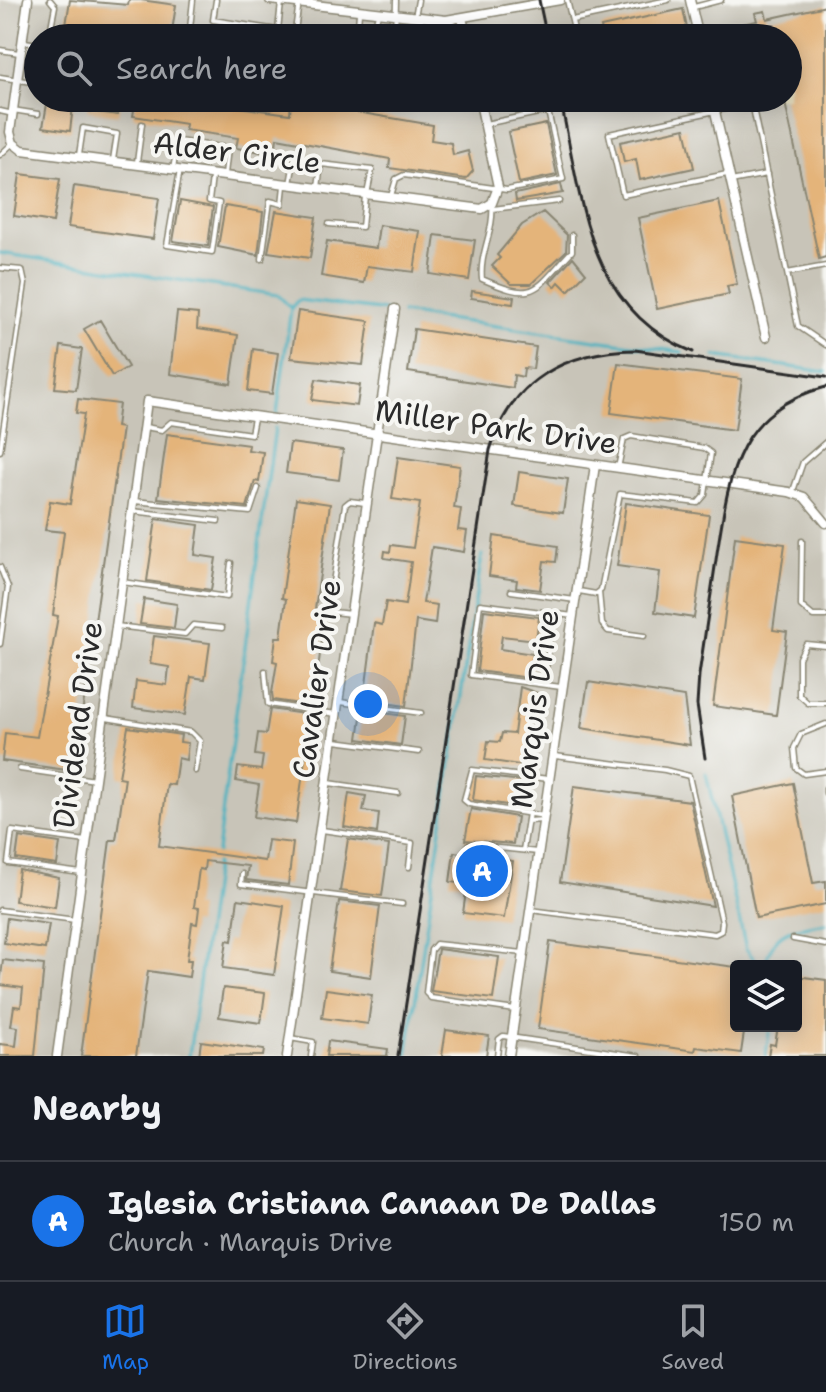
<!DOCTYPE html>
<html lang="en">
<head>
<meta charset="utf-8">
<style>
	:root { --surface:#171b24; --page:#20242c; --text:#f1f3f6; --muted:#9ea1a6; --line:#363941; --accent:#1a73e8 }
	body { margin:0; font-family:"Shantell Sans",sans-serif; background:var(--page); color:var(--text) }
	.controls { position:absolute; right:24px; bottom:24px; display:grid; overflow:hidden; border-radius:8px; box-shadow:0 4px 20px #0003 }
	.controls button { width:72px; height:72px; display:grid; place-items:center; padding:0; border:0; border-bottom:2px solid var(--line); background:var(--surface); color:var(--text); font:40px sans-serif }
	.you { position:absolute; left:368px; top:704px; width:28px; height:28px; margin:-20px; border:6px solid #fff; border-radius:50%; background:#1a73e8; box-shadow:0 0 0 12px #1a73e833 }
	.badge { display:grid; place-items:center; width:52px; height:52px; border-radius:50%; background:var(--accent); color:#fff; font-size:26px; font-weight:700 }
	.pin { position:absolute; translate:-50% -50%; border:4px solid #fff; box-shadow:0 2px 8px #0006 }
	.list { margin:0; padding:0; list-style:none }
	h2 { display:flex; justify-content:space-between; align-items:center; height:104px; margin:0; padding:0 32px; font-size:34px }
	h2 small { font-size:26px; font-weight:400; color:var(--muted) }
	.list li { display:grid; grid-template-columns:52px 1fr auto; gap:24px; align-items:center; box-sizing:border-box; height:120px; padding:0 32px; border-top:2px solid var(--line) }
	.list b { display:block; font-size:30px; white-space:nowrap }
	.list p { margin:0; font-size:26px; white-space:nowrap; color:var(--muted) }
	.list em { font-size:26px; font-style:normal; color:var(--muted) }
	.icon { flex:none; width:44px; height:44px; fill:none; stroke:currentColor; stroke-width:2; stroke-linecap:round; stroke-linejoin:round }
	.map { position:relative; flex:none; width:826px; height:1056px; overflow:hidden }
	.search { position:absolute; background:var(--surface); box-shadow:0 4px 20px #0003; left:24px; right:24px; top:24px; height:88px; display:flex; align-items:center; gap:20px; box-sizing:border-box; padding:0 28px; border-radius:44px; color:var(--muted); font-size:30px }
	.sheet { height:224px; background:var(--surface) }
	nav { display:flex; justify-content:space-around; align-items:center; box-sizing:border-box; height:112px; border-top:2px solid var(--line); background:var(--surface); font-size:22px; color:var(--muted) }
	nav a { display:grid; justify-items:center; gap:4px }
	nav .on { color:var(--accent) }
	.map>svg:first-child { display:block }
	.industrial { fill:#c8c4b8; fill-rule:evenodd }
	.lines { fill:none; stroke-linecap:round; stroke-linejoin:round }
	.stream { stroke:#44b1c0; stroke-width:3 }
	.building { fill:#e4b47a }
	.service-casing { stroke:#898572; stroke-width:7 }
	.minor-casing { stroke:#898572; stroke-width:11 }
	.service { stroke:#fff; stroke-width:4 }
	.minor { stroke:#fff; stroke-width:8 }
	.rail { stroke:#2b2b2b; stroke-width:3 }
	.labels { text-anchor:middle; stroke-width:8; stroke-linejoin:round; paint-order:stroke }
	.street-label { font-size:30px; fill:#2b2b2b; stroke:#f6f6f2 }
</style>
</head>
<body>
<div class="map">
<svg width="826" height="1056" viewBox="0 0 826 1056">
	<rect width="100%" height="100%" fill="#f6f6f2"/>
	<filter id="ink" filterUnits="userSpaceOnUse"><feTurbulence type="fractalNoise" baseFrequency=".0125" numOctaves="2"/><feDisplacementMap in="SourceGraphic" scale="16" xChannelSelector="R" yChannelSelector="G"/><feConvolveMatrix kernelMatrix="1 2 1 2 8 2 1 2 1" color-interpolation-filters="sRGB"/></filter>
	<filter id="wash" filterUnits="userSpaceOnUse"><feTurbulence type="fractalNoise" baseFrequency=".006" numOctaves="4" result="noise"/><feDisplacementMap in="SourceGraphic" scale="32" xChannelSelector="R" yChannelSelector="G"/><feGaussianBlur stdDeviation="1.8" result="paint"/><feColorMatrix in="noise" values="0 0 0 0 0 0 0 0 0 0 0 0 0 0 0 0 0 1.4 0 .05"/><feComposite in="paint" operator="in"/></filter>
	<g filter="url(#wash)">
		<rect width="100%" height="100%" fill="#e7dfba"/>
		<!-- industrial -->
		<path class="industrial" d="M 0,0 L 826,0 L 826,1056 L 0,1056 ZM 38,38 L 788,38 L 788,98 L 38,98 ZM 736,966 L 796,966 L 796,1026 L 736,1026 Z"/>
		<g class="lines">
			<!-- stream -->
			<path class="stream" d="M 0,253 L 278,295 L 291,308
				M 402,313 L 682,352
				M 715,356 L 826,372
				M 277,414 L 291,308 L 298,300 L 387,311
				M 706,773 L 746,949 L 760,966
				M 764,966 C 776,927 789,930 826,923
				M 189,1056 L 275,428
				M 407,1056 L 482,555
				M 766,1056 L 770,1026"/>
		</g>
		<g id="blocks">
			<!-- building -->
			<path class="building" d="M 70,0 L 128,5 L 129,0 L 141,0 L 176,5 L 171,38 L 68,38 L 70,31 L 65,31 Z
				M 826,6 L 826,257 L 819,259 L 784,98 L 788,98 L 788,38 L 734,38 L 731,26 L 757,21 L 755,13 L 765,11 L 767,19 Z
				M 683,9 L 689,38 L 603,38 L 601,27 Z
				M 214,26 L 249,31 L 254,38 L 212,38 Z
				M 48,98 L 74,98 L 70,131 L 43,127 Z
				M 89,98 L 121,98 L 118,115 L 87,111 Z
				M 136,98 L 231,98 L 230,106 L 290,114 L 291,101 L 433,125 L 431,140 L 451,143 L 453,155 L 468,151 L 473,171 L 466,179 L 389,168 L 390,159 L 277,138 L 275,154 L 236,148 L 238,138 L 185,130 L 186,124 L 133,116 Z
				M 616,98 L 652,98 L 652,101 L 618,109 Z
				M 546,124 L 557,175 L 519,183 L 508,132 Z
				M 685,128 L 694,168 L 640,180 L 636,159 L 624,162 L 620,142 Z
				M 20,174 L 60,179 L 53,222 L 14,216 Z
				M 561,184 L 563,193 L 516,201 L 515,194 Z
				M 74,186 L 159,198 L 153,239 L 68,227 Z
				M 180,201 L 213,207 L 208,246 L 173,241 Z
				M 719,201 L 737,284 L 727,286 L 729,294 L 657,309 L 638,218 Z
				M 225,206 L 263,212 L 258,255 L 218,247 Z
				M 276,211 L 316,217 L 310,258 L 268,252 Z
				M 543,212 L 567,235 L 566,251 L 531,284 L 511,284 L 492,266 L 500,258 L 497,255 L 522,225 Z
				M 379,225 L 420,231 L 414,272 L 367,266 L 364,283 L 321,276 L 327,241 L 376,248 Z
				M 435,235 L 475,240 L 469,280 L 430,274 Z
				M 573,257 L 586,273 L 568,291 L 559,282 L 555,287 L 550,282 Z
				M 472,291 L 514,297 L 513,304 L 471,298 Z
				M 298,311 L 369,321 L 363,365 L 291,358 Z
				M 177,312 L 198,314 L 197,329 L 238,335 L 231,384 L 170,374 Z
				M 100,320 L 128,367 L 112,376 L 84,329 Z
				M 414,329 L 536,347 L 533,369 L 524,368 L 523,377 L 514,375 L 513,388 L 408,372 Z
				M 61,346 L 82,349 L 76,390 L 55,388 Z
				M 253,349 L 278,353 L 272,394 L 248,391 Z
				M 618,363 L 742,379 L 735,430 L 611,413 Z
				M 316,379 L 360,385 L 357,406 L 312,400 Z
				M 78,399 L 119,404 L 116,427 L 122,428 L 74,771 L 2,761 L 5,733 L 37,737 L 58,616 L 53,615 L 64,532 L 45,530 L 50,501 L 70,504 L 84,414 L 76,413 Z
				M 167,434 L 249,445 L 248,450 L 263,452 L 259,482 L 255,481 L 247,507 L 158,498 Z
				M 290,443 L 343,450 L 339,480 L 286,473 Z
				M 398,457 L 460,466 L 454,508 L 461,509 L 458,530 L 467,531 L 464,552 L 432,547 L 423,603 L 437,605 L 435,624 L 416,621 L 406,706 L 364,700 L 374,623 L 382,625 L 386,602 L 405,605 L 408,586 L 411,562 L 384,558 L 385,551 L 390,552 L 391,545 L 413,548 L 420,503 L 392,499 Z
				M 519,472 L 568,479 L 563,513 L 514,506 Z
				M 296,499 L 330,504 L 314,616 L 325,617 L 313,706 L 273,700 L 272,693 L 277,662 L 273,661 L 276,637 L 281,637 L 286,599 L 282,598 Z
				M 626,503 L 709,515 L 694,618 L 655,612 L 660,572 L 617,566 Z
				M 156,519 L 199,525 L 195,555 L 216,558 L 211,590 L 147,581 Z
				M 494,536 L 558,546 L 556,562 L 544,561 L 540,590 L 516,587 L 517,580 L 489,576 Z
				M 735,537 L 785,544 L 773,630 L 787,632 L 776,715 L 713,706 Z
				M 144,599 L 177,604 L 174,628 L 140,624 Z
				M 484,610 L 539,617 L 536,640 L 502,636 L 500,649 L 533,654 L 530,678 L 477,671 Z
				M 154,636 L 210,643 L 205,679 L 191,677 L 185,715 L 133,708 L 136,681 L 167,685 L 169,667 L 150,664 Z
				M 588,682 L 684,697 L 690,745 L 581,728 Z
				M 520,687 L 537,693 L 526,766 L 485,760 L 488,741 L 500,742 L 502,733 L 514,734 Z
				M 270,709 L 311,715 L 296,823 L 254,817 L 259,785 L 236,781 L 238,767 L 261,770 L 263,756 L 255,755 L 258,733 L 266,734 Z
				M 362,710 L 405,716 L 401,745 L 358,739 Z
				M 128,727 L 181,735 L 180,742 L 188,743 L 186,760 L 178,758 L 174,785 L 167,784 L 159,846 L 265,861 L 268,840 L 293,843 L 288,885 L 246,880 L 248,866 L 205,861 L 204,870 L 199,869 L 194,907 L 199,908 L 197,924 L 192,923 L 187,960 L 191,960 L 189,977 L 148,971 L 136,1056 L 81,1056 L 110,840 L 116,840 L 125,778 L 119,777 Z
				M 476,776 L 524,781 L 521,807 L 473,800 Z
				M 793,783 L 813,883 L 826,881 L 826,904 L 756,918 L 732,796 Z
				M 574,786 L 690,801 L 713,906 L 560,882 Z
				M 349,793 L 366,796 L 363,811 L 379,813 L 377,833 L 344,827 Z
				M 471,809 L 517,817 L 513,844 L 465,840 Z
				M 19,837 L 60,843 L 57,865 L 16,859 Z
				M 348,839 L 389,845 L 382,896 L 340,891 Z
				M 454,852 L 513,861 L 504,918 L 463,913 L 467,884 L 450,882 Z
				M 19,870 L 59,878 L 55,907 L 15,901 Z
				M 238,899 L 284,906 L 274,975 L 223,968 L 227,940 L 232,941 Z
				M 339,901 L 380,906 L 371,977 L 329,971 Z
				M 7,918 L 49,924 L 45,949 L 4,943 Z
				M 550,942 L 736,967 L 736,1026 L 745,1026 L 741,1053 L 696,1047 L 695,1051 L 538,1029 Z
				M 438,949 L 499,957 L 493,999 L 431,991 Z
				M 3,960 L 44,965 L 35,1056 L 0,1056 L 0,1044 L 16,1046 L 18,1027 L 11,1026 L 14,1006 L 21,1007 L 23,988 L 0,985 Z
				M 796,976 L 826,980 L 826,1056 L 768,1056 L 770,1044 L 775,1045 L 778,1026 L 796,1026 Z
				M 223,988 L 265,993 L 261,1023 L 219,1017 Z
				M 326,989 L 372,995 L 368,1024 L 322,1018 Z
				M 446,1030 L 489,1036 L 486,1056 L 442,1056 Z
				M 201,1041 L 264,1050 L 263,1056 L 199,1056 Z
				M 328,1041 L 388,1049 L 387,1056 L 326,1056 Z"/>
		</g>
	</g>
	<g filter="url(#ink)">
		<use href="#blocks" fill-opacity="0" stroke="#898572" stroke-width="2"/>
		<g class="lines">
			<defs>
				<path id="service" d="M 216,0 L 213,20 L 278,30 L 281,3
					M 567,0 L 576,38
					M 299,2 L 295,31 L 346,38
					M 694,7 L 721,0
					M 415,17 L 418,0
					M 435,19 L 437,38
					M 572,20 L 668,0
					M 49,38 L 55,6 L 50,0
					M 189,38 L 193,0
					M 357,38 L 359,13
					M 372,38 L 378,14
					M 395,38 L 396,0
					M 25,42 L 38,44
					M 0,50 L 19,53
					M 0,77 L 38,83
					M 305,98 L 362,105 L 363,98
					M 447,98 L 448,106 L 481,105
					M 13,110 L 38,114
					M 0,111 L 13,114
					M 0,155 L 13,143
					M 79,155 L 83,128 L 117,134 L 113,160
					M 137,162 L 142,124
					M 173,169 L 178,141 L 228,148 L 225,174
					M 180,170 L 167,245 L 212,252 L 219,203 L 209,201 L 212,177
					M 727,174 L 623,195 L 609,134 L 752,103 L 798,326 L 826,345
					M 731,181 L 767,174
					M 290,184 L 295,156
					M 318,188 L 321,164 L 372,170 L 367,194
					M 391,196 L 396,179 L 404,175 L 507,190 L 563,179 L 548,111 L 485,124
					M 492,203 C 495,231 479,253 482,279 C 537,303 534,291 572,251 L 572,235
					M 493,209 L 559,201
					M 329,224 L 362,227 L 365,196
					M 262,259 L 270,201 L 282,204 L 284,186
					M 0,268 L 22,270 L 25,284 L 0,451
					M 787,273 L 826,266
					M 145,427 L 162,430 L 171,422 L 251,434 L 254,418
					M 793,491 L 803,462 L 826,442
					M 134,501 L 250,512 L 258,488
					M 132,511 L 218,521
					M 802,541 L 801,606 L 813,616 L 826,616
					M 0,567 L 8,587 L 0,644
					M 122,582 L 227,597 L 231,563
					M 511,591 L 575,600
					M 579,591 L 596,594 L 601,590 L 620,494 L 698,503 L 705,495 L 711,453 L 704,448 L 631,436 L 624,439 L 618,468
					M 599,592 L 602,624 L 608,631 L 644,636
					M 351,614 L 333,612 L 329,608 L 345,505 L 350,501 L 365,503
					M 116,626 L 185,634 L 193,625 L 222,628
					M 826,646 L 806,644 L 799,658 L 799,695 L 808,703 L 826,703
					M 265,671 L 268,704 L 336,714
					M 544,684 L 553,613
					M 561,687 L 471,675 L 480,604 L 573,616
					M 340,702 L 421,713
					M 106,718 L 191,732 L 200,741 L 195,771
					M 826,724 L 801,734 L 794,748 L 796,768 L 804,774 L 826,771
					M 335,741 L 419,752
					M 20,769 L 95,780
					M 329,783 L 398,793
					M 826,788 L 826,793
					M 544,816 L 469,804 L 464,800 L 472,770 L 549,779
					M 528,821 L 543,820
					M 322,830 L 412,843 L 409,867
					M 468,845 L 538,852
					M 523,850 L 529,813
					M 81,873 L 8,863 L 12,831 L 86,841
					M 242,874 L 241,884 L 402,904
					M 0,910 L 75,920
					M 531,910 L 715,934 L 721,931 L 722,922 L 689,776 L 665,770 L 555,756
					M 793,939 L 826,945
					M 515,1010 L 431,998 L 426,993 L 431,950 L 436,944 L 524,953
					M 290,1038 L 313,1042 L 311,1056
					M 497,1056 L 499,1039 L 503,1036 L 638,1056"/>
				<path id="minor" d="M 28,0 L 10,132 L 13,143 L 22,150 L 482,209 L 492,203 L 498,187 L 479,98
					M 270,0 L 446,20 L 560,0
					M 690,0 L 699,38
					M 462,18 L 467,38
					M 712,98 L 766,337
					M 57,1056 L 147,401 L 789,492 L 804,497 L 826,523
					M 287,1056 L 395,309
					M 509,1056 L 595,465"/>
			</defs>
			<!-- service casing -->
			<use href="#service" class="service-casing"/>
			<!-- minor casing -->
			<use href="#minor" class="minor-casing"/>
			<!-- service -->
			<use href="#service" class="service"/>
			<!-- minor -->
			<use href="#minor" class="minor"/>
			<!-- rail -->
			<path class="rail" d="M 539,0 L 547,38
				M 560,98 C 582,197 585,308 693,352
				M 705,758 L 697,705 L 699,675 C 705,634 711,594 717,553 C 729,476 736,410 826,387
				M 398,1056 L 490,450 C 511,380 566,351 635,350 L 826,377"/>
		</g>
	</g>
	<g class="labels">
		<!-- street labels -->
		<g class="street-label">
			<text transform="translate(237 153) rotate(7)" y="10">Alder Circle</text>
			<text transform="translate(496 427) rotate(8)" y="10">Miller Park Drive</text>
			<text transform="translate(317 679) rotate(-82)" y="10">Cavalier Drive</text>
			<text transform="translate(535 709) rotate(-82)" y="10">Marquis Drive</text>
			<text transform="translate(78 725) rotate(-82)" y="10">Dividend Drive</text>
		</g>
	</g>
</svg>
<div class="controls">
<button><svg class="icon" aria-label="layers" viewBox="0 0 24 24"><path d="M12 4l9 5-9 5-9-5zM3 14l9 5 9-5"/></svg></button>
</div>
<div class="you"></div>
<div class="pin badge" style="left:482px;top:871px">A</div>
<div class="search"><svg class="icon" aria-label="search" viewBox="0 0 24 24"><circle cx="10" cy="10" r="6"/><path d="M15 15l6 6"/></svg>Search here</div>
</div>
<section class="sheet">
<h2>Nearby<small></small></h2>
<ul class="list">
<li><span class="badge">A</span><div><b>Iglesia Cristiana Canaan De Dallas</b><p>Church · Marquis Drive</p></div><em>150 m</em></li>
</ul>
</section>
<nav>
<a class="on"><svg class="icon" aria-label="map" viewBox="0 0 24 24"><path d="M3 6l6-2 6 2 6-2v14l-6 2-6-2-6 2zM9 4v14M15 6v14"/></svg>Map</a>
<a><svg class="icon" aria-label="directions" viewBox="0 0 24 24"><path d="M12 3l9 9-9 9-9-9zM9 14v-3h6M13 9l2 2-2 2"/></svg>Directions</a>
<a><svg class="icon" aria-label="saved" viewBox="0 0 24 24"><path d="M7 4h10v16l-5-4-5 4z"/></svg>Saved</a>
</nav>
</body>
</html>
